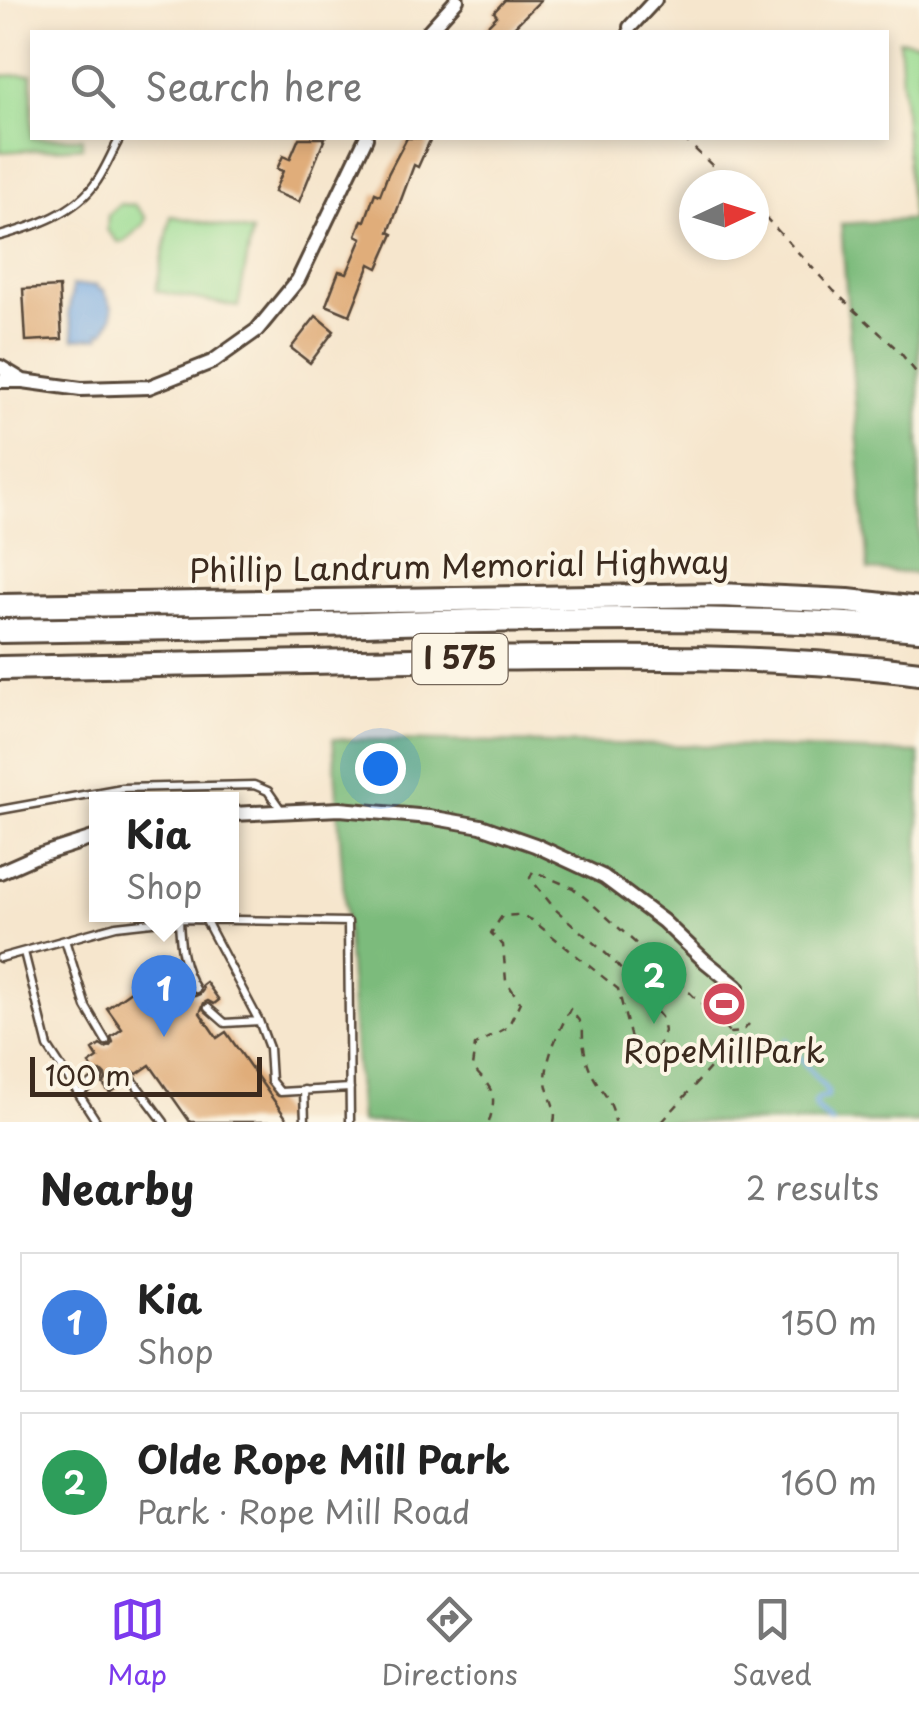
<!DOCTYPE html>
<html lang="en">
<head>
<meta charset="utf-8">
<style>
	:root { --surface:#fff; --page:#f2f2f2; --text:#222; --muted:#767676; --line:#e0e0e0; --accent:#7c3aed }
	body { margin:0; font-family:"Playpen Sans",sans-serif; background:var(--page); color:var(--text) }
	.compass { position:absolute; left:679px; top:170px; width:90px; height:90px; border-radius:50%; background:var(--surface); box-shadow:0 5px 15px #0003; rotate:86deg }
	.scale { position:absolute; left:30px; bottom:25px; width:232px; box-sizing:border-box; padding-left:10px; border:5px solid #3b2a1e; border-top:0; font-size:28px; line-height:35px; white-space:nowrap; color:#3b2a1e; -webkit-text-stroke:8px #fcf5e5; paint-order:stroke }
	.you { position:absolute; left:380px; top:768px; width:35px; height:35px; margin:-25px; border:8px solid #fff; border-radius:50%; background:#1a73e8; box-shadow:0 0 0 15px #1a73e833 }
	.badge { display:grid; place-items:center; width:65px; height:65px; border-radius:50%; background:var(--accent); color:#fff; font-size:32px; font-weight:700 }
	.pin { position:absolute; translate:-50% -82px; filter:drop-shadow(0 2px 5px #0008) }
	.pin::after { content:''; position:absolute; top:52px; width:35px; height:30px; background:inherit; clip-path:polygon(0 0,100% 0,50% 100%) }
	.popup { position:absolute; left:89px; top:792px; width:150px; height:130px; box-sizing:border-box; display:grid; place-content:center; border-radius:0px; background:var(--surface); filter:drop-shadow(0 2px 8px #0005); font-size:32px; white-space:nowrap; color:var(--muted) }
	.popup b { font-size:38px; color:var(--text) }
	.popup::after { content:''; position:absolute; left:50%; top:100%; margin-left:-20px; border:20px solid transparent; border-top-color:var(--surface) }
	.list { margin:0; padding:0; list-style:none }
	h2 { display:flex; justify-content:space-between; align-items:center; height:130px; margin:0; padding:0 40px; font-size:42px }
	h2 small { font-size:32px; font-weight:400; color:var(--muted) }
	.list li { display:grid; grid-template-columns:65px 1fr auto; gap:30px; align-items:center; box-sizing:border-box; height:140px; margin:0 20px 20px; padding:0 20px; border:2px solid var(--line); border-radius:0px }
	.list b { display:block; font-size:38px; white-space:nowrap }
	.list p { margin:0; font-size:32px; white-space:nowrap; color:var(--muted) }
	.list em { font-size:32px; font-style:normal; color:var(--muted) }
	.icon { flex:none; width:55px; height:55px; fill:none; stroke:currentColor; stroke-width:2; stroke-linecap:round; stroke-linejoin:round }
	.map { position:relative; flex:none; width:919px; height:1122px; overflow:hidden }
	.search { position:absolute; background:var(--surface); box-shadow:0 5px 15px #0003; left:30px; right:30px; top:30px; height:110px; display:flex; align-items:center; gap:25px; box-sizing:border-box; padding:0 35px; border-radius:0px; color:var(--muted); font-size:38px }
	.sheet { height:450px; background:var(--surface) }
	nav { display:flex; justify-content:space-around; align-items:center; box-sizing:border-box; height:140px; border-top:2px solid var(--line); background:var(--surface); font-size:28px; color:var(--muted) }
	nav a { display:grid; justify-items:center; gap:5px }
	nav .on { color:var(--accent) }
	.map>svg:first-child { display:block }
	.green { fill:#9adb92; stroke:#6a8258; stroke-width:2.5 }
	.forest { fill:#7bbb7c; stroke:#5b724d; stroke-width:2.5 }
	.water { fill:#74a9e2; stroke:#586a80; stroke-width:2.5 }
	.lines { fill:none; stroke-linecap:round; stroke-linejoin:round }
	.stream { stroke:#74a9e2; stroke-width:5 }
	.building { fill:#e0ad7a }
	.service-casing { stroke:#574638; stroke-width:11 }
	.minor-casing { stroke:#574638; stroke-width:18 }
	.motorway-casing { stroke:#574638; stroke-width:28 }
	.path { stroke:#574638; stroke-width:2.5; stroke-dasharray:8 8; stroke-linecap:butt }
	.service { stroke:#fff; stroke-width:6 }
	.minor { stroke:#fff; stroke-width:12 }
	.motorway { stroke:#fff; stroke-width:22 }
	.labels { text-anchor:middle; stroke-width:8; stroke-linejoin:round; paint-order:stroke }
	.shield { fill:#fcf5e5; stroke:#75675a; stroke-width:2.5 }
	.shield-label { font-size:30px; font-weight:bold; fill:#3b2a1e }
	.street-label { font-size:32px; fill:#3b2a1e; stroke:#fcf5e5 }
	.poi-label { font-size:32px; fill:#3b2a1e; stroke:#fcf5e5 }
</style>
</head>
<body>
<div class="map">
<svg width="919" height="1122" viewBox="0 0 919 1122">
	<rect width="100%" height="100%" fill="#fcf5e5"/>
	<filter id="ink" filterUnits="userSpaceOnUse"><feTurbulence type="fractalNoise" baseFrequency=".01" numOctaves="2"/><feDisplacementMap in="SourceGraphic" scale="20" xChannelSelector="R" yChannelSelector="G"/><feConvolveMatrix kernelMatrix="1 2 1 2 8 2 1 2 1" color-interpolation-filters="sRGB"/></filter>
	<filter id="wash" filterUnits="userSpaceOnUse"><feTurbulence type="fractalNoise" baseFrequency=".0048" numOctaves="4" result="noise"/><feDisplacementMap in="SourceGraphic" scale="40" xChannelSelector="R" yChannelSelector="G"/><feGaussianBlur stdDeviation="2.25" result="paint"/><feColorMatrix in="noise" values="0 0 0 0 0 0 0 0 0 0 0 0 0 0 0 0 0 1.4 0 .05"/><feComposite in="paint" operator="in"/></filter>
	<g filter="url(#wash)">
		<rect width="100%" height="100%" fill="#f6e6cd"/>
		<!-- green -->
		<path class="green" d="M 899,40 L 919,42 L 919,323 Z
			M 32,74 L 32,138 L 82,138 L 82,147 L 0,152 L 0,76 Z
			M 120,204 L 135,205 L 146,218 L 144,224 L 124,242 L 118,242 L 107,230 L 108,215 Z
			M 171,216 L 252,232 L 238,307 L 156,291 Z"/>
		<!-- forest -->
		<path class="forest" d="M 919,219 L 919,574 L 868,570 L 841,224 Z
			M 333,739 L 718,746 L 919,753 L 919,1122 L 360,1122 Z"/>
		<!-- water -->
		<path class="water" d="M 97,285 L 98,289 L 103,289 L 112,307 L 112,317 L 105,332 L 100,332 L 100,337 L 74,339 C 74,329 71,324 69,316 C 67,310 73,296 72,286 Z"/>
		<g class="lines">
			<!-- stream -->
			<path class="stream" d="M 786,1040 L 828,1092 L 827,1097 L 819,1098 L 815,1102 L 816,1108 L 831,1122"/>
		</g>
		<g id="blocks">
			<!-- building -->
			<path class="building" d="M 505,0 L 541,0 L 509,32 L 481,32 L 497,16 L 494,12 Z
				M 299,138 L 325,138 L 299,202 L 274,192 L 283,171 L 277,169 L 283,156 L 290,159 Z
				M 407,138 L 431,138 L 418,167 L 414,165 L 389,232 L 393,234 L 378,268 L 370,264 L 350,315 L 326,305 L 339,271 L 347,273 L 362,238 L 356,235 L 362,220 L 365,221 L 375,193 L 380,195 L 388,174 Z
				M 59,287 L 62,339 L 26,341 L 23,289 Z
				M 316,316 L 334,331 L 310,363 L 291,348 Z
				M 166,966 L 187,995 L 190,993 L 195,996 L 200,994 L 203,990 L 202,985 L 206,982 L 219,1000 L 214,1004 L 208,1001 L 204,1003 L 200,1013 L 217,1038 L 226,1032 L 289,1122 L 190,1122 L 150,1065 L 137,1074 L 133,1071 L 128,1072 L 124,1076 L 126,1082 L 110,1093 L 103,1084 L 106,1080 L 105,1075 L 101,1071 L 95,1072 L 89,1064 L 98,1058 L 93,1050 L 100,1045 L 105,1048 L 110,1046 L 113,1042 L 111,1037 L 122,1029 L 107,1008 Z"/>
		</g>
	</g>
	<g filter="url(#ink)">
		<use href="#blocks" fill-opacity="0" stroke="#574638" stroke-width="2.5"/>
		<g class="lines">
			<defs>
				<path id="service" d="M 0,236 C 35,226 76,213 97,181 C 106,168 112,152 120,138
					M 0,810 L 122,788 L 254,785 L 268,791 L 282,811
					M 179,919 C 180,945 182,967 196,989
					M 205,919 L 259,1021 L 269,1048 L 271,1081 L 280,1092 L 350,1088
					M 65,940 L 86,1007 L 106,1041
					M 24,952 L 48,1047 L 97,1122
					M 0,958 L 116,926 L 179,919 L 348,922 L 350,1122
					M 208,1008 L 225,1023 L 259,1021
					M 131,1078 L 164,1122
					M 304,1090 L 305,1122
					M 79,1094 L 99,1078"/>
				<path id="minor" d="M 630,27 L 655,0
					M 428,32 L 457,0
					M 0,367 L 23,381 L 0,381
					M 23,381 L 81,389 L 149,387 L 212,362 L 257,330 L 298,280 L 366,138
					M 232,814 L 340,809 L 429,817 L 481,826 L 535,845 L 604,877 L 663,921 L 705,961 L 737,987
					M 0,872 L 34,857 L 96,837"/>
				<path id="motorway" d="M 0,606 L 719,595 L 848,601 L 919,609
					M 0,631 C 122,629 243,627 365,624 C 549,619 735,614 919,629
					M 0,668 C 155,665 309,662 464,659 C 615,657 768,654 919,673"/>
			</defs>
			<!-- service casing -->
			<use href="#service" class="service-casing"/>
			<!-- minor casing -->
			<use href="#minor" class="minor-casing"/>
			<!-- motorway casing -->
			<use href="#motorway" class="motorway-casing"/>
			<!-- path -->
			<path class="path" d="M 683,138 L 733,185
				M 754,205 L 834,291 L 899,351 L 919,376
				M 489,1122 C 498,1092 492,1089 472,1067 L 475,1045 L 508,1027 L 520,1002 L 506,981 L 503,945 L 491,933 L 502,916 L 518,915 L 532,920 L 618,989 L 635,1054 L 650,1053 L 659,1046 L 664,1031 L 661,1017 L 612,959 L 555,909 L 530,878 L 533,871 L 573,888 L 589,901 L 680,983 L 730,1033
				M 554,1122 C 558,1107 547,1096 546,1081 C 546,1055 559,1032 570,1009 L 583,1026 C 582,1043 585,1060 593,1076 C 603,1094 613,1101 615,1122
				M 662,1122 L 718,1059 L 730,1033 L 742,1032 L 749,1024"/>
			<!-- service -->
			<use href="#service" class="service"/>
			<!-- minor -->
			<use href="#minor" class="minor"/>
			<!-- motorway -->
			<use href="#motorway" class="motorway"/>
		</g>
	</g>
	<!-- icons -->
	<defs>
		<symbol id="stadium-disc" viewBox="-11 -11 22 22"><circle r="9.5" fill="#d1495b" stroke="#fcf5e5"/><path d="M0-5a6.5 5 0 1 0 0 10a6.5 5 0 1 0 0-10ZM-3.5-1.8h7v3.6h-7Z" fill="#fff"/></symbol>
	</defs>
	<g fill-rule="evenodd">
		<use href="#stadium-disc" x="699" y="979" width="50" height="50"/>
	</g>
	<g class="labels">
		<!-- shield labels -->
		<rect class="shield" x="412.5" y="634" width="95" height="50" rx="8"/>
		<g class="shield-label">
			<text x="460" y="669">I 575</text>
		</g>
		<!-- street labels -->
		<g class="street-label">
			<text transform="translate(459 567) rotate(-1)" y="11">Phillip Landrum Memorial Highway</text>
		</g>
		<!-- poi labels -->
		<g class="poi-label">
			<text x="724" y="1063">RopeMillPark</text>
		</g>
	</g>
</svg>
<svg class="compass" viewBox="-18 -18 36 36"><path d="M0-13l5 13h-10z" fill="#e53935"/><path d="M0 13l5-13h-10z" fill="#767676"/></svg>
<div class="scale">100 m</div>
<div class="you"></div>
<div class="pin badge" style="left:164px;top:1037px;background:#3f7fe0">1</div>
<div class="popup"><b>Kia</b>Shop</div>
<div class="pin badge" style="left:654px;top:1024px;background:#2e9e5b">2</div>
<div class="search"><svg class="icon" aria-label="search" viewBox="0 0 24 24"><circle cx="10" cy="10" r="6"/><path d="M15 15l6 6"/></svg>Search here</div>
</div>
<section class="sheet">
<h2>Nearby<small>2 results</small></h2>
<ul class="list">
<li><span class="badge" style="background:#3f7fe0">1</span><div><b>Kia</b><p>Shop</p></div><em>150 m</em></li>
<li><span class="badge" style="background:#2e9e5b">2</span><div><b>Olde Rope Mill Park</b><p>Park · Rope Mill Road</p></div><em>160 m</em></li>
</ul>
</section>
<nav>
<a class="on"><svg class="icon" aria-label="map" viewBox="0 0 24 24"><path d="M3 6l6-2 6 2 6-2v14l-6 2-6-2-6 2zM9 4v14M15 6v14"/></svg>Map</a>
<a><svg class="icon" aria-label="directions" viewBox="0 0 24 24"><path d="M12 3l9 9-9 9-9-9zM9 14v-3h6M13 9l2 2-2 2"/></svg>Directions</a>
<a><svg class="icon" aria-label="saved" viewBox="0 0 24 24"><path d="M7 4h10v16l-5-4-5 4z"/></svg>Saved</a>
</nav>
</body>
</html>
